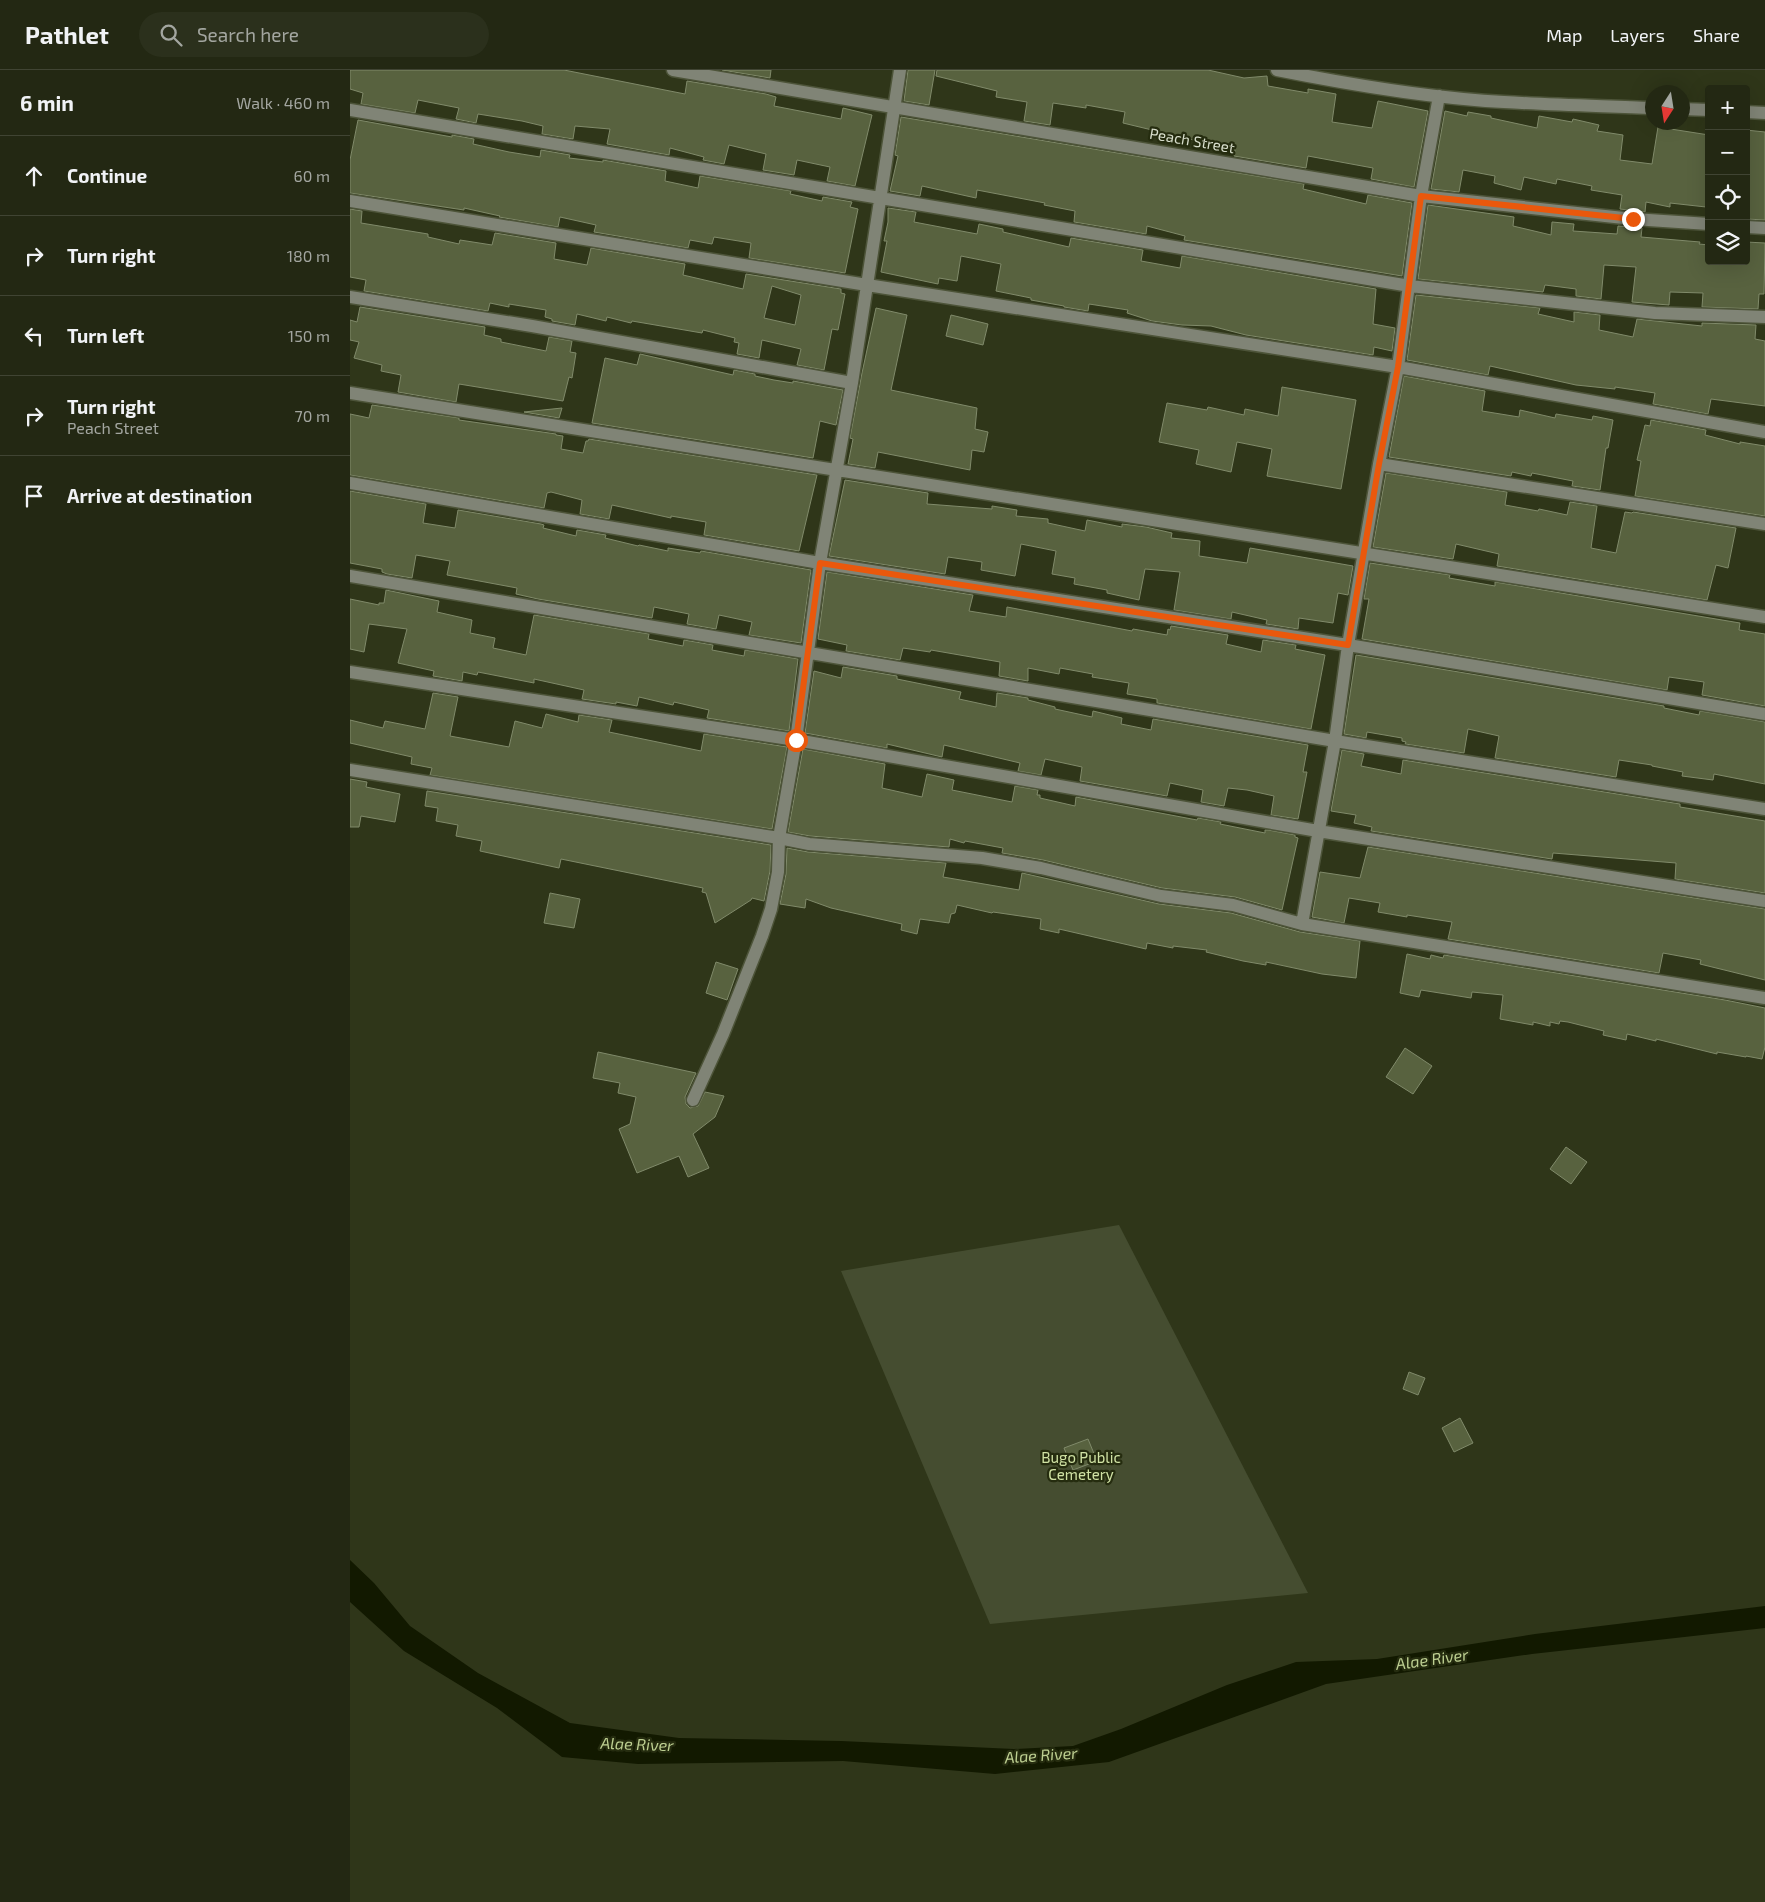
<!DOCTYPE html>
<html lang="en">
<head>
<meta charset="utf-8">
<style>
	:root { --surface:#232813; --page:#2b301c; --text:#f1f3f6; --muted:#a3a6a0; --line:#404433 }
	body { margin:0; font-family:"Exo 2",sans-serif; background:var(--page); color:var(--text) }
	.controls { position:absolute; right:15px; top:15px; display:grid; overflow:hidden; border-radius:5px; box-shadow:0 5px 20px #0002 }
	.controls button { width:45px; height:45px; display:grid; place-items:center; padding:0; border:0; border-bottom:1px solid var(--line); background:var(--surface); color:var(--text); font:25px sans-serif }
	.compass { position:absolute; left:1295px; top:15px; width:45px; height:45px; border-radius:50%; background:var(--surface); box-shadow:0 5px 20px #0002; rotate:192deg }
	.stop { position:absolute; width:15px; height:15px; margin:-11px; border:4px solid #ea580c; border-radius:50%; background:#fff }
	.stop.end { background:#ea580c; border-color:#fff; box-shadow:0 1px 5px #0008 }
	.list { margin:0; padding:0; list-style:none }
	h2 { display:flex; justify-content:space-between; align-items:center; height:65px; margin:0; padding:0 20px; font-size:21px }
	h2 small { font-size:16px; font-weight:400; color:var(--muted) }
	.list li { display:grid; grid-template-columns:32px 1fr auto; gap:15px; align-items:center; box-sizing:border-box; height:80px; padding:0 20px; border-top:1px solid var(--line) }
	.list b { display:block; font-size:19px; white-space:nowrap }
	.list p { margin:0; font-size:16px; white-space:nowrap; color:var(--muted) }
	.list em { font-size:16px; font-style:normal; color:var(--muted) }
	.icon { flex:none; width:28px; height:28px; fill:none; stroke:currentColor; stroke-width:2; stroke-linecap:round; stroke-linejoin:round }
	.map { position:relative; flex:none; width:1415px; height:1832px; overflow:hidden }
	header { display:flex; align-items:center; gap:30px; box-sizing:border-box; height:70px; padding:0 25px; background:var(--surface); border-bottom:1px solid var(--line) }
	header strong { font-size:24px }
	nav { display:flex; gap:28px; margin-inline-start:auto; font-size:18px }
	.search { width:350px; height:45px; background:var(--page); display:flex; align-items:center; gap:12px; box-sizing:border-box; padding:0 18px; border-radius:28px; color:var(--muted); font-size:19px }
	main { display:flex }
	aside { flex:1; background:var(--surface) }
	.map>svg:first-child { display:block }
	.green { fill:#454d30 }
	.water { fill:#121900 }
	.building { fill:#58623f; stroke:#808a6a; fill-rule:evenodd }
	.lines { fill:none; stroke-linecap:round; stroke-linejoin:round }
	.minor-casing { stroke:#4d5439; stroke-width:15 }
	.minor { stroke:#808476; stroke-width:12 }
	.route { stroke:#ea580c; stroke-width:6 }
	.labels { text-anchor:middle; stroke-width:4.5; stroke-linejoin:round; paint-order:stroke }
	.street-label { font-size:15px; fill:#d7ddcb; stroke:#252c0f }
	.park-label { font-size:15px; fill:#d0e2a4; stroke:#252c0f }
	.water-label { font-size:16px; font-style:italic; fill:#bdcf91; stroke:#252c0f }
</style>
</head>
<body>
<header>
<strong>Pathlet</strong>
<div class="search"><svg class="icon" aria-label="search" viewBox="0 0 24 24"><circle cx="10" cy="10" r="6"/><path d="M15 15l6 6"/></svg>Search here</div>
<nav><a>Map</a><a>Layers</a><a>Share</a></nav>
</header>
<main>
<aside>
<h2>6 min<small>Walk · 460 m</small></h2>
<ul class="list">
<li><svg class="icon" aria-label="ahead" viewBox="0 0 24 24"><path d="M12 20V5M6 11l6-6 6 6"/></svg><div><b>Continue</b></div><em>60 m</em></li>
<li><svg class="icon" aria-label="right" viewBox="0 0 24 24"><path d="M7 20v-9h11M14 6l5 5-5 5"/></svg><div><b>Turn right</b></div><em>180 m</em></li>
<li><svg class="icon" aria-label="left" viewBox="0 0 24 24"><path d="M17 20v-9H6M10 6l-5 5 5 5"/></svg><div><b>Turn left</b></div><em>150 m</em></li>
<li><svg class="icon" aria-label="right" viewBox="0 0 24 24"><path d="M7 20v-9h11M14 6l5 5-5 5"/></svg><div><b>Turn right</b><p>Peach Street</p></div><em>70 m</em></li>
<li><svg class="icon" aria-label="arrive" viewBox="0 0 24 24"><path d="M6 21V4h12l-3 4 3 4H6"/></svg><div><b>Arrive at destination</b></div></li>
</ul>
</aside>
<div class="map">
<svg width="1415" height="1832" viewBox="0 0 1415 1832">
	<rect width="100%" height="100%" fill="#2f3619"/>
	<!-- green -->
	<path class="green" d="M 769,1155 L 958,1523 L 640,1554 L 491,1201 Z"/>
	<!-- water -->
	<path class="water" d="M 0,1490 L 24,1513 L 60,1556 L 128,1603 L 220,1653 L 329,1668 L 491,1671 L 664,1679 L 723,1676 L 771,1659 L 877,1615 L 946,1592 L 1027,1589 L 1185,1564 L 1415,1536 L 1415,1558 L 1182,1584 L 976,1614 L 759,1692 L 645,1704 L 493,1691 L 288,1694 L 212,1687 L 147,1638 L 54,1581 L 0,1532 Z"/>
	<!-- building -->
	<path class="building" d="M 0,0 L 214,0 L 335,24 L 337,11 L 416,24 L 426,27 L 424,36 L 491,49 L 493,38 L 522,45 L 505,116 L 477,111 L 480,97 L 447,90 L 444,105 L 413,100 L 416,84 L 379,75 L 374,94 L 353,90 L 354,87 L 320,78 L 319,85 L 257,74 L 260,59 L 225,56 L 223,69 L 192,64 L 193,56 L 172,51 L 128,44 L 126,53 L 106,49 L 109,38 L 68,30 L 65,43 L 11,34 L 13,23 L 0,19 Z
		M 372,0 L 421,0 L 420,8 Z
		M 558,0 L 585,0 L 579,35 L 554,31 Z
		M 587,0 L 858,0 L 894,8 L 917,6 L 918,16 L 958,23 L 958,19 L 986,24 L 982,52 L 1022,58 L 1028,31 L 1078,41 L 1064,117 L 1021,109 L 1023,98 L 985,91 L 958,86 L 956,98 L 884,86 L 885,80 L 773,53 L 775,42 L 736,35 L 736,38 L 703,33 L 700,55 L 674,51 L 677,32 L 646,27 L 647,21 L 586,6 Z
		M 1095,41 L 1117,46 L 1118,42 L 1141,46 L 1141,48 L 1187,58 L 1189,46 L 1222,52 L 1223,49 L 1249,55 L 1247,61 L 1273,65 L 1270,90 L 1302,94 L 1308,57 L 1359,65 L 1359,111 L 1356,137 L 1320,133 L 1320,137 L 1296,132 L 1295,142 L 1270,139 L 1272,125 L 1241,120 L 1242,116 L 1207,109 L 1206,114 L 1174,107 L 1171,120 L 1144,113 L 1145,106 L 1113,100 L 1109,122 L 1081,119 Z
		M 551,47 L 954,114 L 953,119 L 1016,134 L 1018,125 L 1062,133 L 1052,206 L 834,170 L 835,166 L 797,156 L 796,164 L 724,152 L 725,141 L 694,135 L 695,133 L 627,120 L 626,128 L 572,116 L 570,126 L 540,121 L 548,86 L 545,85 Z
		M 8,50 L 102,67 L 102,65 L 124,69 L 123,74 L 159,82 L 190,87 L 191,80 L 220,85 L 219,88 L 253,92 L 253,90 L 316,101 L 315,111 L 348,118 L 350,106 L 441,121 L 440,124 L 472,131 L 473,127 L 502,132 L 500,137 L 508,139 L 495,203 L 399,188 L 401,173 L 364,167 L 362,174 L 340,170 L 338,178 L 244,162 L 246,155 L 210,147 L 208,157 L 149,147 L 150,146 L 114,138 L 114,140 L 0,123 L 0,90 Z
		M 1396,60 L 1415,62 L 1415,150 L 1396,149 Z
		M 1078,135 L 1164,147 L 1163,156 L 1201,165 L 1202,152 L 1224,154 L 1223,161 L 1267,164 L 1268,156 L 1292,158 L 1291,167 L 1350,172 L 1349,174 L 1359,175 L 1359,191 L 1396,191 L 1396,172 L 1415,173 L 1414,224 L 1409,224 L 1408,239 L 1352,237 L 1353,223 L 1320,222 L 1319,235 L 1282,232 L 1286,197 L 1254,195 L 1251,229 L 1226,226 L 1226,219 L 1195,215 L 1193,222 L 1068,209 Z
		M 538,138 L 566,142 L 564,152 L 627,164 L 629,154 L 653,159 L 653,162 L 719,177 L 721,168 L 793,180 L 791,191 L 830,198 L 832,186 L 1026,219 L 1023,254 L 1045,258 L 1042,281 L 1024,277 L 1023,285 L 896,265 L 861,256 L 832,255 L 802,251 L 777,243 L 778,240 L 739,234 L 738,241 L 714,237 L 714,236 L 681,230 L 681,228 L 646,221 L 651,194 L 611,186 L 607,211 L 589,208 L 588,214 L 531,202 L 537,171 L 534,171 L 538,152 Z
		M 0,139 L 12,141 L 11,153 L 78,164 L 78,167 L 109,174 L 110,170 L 142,175 L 145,163 L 206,173 L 204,189 L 237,195 L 241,178 L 335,194 L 333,205 L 393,219 L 396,204 L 491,219 L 491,223 L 495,224 L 488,260 L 482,259 L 474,300 L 447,295 L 451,279 L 412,270 L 409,288 L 387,284 L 389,273 L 384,272 L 385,268 L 353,260 L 352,263 L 282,251 L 281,253 L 257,247 L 256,251 L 227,244 L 225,255 L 202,251 L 202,249 L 195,247 L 196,240 L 159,234 L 159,237 L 140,233 L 138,241 L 14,221 L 16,210 L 0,207 ZM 422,216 L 451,225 L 445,255 L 414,248 Z
		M 1066,225 L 1190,238 L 1188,244 L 1224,252 L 1224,242 L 1250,245 L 1249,260 L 1283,267 L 1287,249 L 1352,256 L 1352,253 L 1406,255 L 1405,269 L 1415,271 L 1415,336 L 1361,329 L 1358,344 L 1303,334 L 1305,323 L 1265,317 L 1265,319 L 1226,315 L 1140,296 L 1138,305 L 1057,290 Z
		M 10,237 L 135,257 L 134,265 L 151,269 L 151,272 L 196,281 L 199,267 L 222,271 L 220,282 L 226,283 L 222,308 L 219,307 L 213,331 L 109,314 L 106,332 L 48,322 L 51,305 L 31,301 L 32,295 L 4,288 L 9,272 L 0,270 L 0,250 L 7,252 Z
		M 526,238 L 557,245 L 541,320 L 627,338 L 625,359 L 638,362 L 634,382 L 622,380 L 620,400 L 528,382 L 525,398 L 498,394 L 503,369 L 500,368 L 512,303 Z
		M 601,245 L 638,254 L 633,275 L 596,266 Z
		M 290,284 L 383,305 L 384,300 L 405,304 L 405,306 L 424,310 L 443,313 L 443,311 L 493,320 L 486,355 L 470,351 L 463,388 L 242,353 L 255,288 L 287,295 Z
		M 1054,306 L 1135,321 L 1132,341 L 1169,347 L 1170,340 L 1205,348 L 1206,344 L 1242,350 L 1243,346 L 1263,350 L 1258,378 L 1256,378 L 1250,420 L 1222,416 L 1223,411 L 1182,403 L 1181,406 L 1162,402 L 1161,406 L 1039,387 Z
		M 932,317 L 1006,330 L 991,419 L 917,406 L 922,379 L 887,372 L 881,402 L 846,394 L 849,380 L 809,372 L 817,333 L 857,340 L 858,337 L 894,345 L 895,339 L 928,346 Z
		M 22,335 L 109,348 L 109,350 L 206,364 L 206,365 L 213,366 L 211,379 L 233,383 L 236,371 L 238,371 L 239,369 L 467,405 L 449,481 L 354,465 L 356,452 L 321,446 L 321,448 L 262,435 L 259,449 L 230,444 L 232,430 L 201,422 L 197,423 L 194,438 L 0,405 L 0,344 L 19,348 Z
		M 212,338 L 209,348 L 174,342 Z
		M 1301,350 L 1356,360 L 1355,365 L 1390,374 L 1390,372 L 1415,376 L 1415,446 L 1285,426 L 1291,391 L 1287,390 L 1295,355 L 1300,356 Z
		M 1036,403 L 1157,422 L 1155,435 L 1188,441 L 1189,439 L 1217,445 L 1220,432 L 1247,436 L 1241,478 L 1266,483 L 1275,442 L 1282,443 L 1283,442 L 1386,458 L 1378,498 L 1366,495 L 1357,530 L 1147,496 L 1149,484 L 1106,474 L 1103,489 L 1023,477 Z
		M 495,410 L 578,423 L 577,434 L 642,439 L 642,436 L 667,440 L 666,446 L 698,449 L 698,453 L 735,461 L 737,450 L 772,457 L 772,454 L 796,457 L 822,463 L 821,468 L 850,471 L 849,486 L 897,493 L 900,478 L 1003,496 L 998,525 L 988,523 L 983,553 L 949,548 L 948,559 L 916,554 L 917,550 L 882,542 L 881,549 L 824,540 L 830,502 L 795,499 L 789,530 L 757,523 L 757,520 L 724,514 L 725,508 L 702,504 L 706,481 L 671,474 L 665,506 L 631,500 L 632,492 L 598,487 L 595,504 L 479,486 Z
		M 0,421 L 76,434 L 73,453 L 105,458 L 108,440 L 191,454 L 194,455 L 193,458 L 226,466 L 227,460 L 256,465 L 255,468 L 288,476 L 289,475 L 318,481 L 318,478 L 350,483 L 351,481 L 461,500 L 451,573 L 399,565 L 402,552 L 369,545 L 366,559 L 337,554 L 339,544 L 304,537 L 302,548 L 188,529 L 166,524 L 167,518 L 97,505 L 100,491 L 66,485 L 62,508 L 37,504 L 32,502 L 32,499 L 0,493 Z
		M 1020,493 L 1100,505 L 1099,508 L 1145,516 L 1145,512 L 1390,553 L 1389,560 L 1415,564 L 1415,636 L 1352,625 L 1354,612 L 1319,607 L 1317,620 L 1012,569 L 1019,529 L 1014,529 Z
		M 477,502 L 623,525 L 619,541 L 656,547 L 657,537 L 782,561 L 783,559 L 817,565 L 818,559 L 820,560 L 821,556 L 878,565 L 876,574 L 911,582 L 913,570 L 946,575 L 945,579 L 975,585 L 961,659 L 807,633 L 807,629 L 777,624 L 779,613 L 742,607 L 743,604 L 710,598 L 709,604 L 678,598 L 678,611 L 649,606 L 650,592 L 581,580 L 580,582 L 553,578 L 550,590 L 496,581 L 497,575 L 468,569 Z
		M 36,520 L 89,531 L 87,542 L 122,550 L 120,563 L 145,568 L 143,578 L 176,585 L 184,545 L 299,564 L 298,569 L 333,576 L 334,570 L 363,575 L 362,580 L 394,586 L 395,580 L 448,589 L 439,661 L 357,648 L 359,640 L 324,632 L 323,635 L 289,627 L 287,636 L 266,632 L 266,634 L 232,629 L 234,620 L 184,609 L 184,613 L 128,602 L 127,605 L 113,602 L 112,611 L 83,606 L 84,601 L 48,593 L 57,559 L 19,554 L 14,582 L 0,579 L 0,529 L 29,535 L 29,533 L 34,533 Z
		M 1006,585 L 1314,636 L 1314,638 L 1349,645 L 1350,641 L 1415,652 L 1415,714 L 1364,704 L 1363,710 L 1332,706 L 1333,702 L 1302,696 L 1302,695 L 1269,690 L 1266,707 L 1145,688 L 1149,666 L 1118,659 L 1114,683 L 1055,674 L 1056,672 L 1052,671 L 1052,668 L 1017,662 L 1016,668 L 994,664 Z
		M 493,597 L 547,606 L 547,609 L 611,622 L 609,629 L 646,637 L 647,623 L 678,628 L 678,630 L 705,637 L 705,639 L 742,647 L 743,641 L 772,648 L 771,654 L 801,660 L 803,649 L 958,675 L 953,702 L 957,702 L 948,749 L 921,745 L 924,726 L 897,720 L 878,718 L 874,736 L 851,732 L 853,720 L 820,713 L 817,726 L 730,711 L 732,697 L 695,689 L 691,705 L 668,701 L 670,693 L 594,675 L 592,687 L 537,674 L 537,678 L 455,663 L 464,601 L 491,608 Z
		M 83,623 L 108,627 L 100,666 L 159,677 L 165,651 L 192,658 L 196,644 L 228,652 L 229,645 L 262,650 L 259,662 L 351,681 L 354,664 L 437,677 L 422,759 L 80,705 L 82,698 L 61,694 L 62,687 L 0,673 L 0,650 L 33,658 L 35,651 L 75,659 Z
		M 453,679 L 535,694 L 532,718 L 572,727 L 577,704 L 604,710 L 602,720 L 662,732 L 665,716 L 688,720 L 687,725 L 690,725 L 690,728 L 725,736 L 726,727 L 847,750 L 848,748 L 871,752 L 870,754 L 915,763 L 915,760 L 918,760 L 945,765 L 945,767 L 948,768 L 932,840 L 885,827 L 812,818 L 693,790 L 652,783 L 653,778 L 615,771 L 614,773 L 600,769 L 599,777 L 460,766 L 438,762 Z
		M 992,680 L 1014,684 L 1011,696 L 1051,704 L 1053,690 L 1330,734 L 1330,737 L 1415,751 L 1415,823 L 1325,809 L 1326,793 L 1203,783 L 1202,789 L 1021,761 L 1022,757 L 1004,753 L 1006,745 L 981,741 Z
		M 0,709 L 17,712 L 16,717 L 50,724 L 45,752 L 11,746 L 9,757 L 0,757 Z
		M 77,721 L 421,775 L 420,801 L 414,831 L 402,828 L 401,830 L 365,853 L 356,823 L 352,822 L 353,818 L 211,789 L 209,798 L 130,781 L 132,771 L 106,766 L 108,755 L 86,751 L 88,738 L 75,736 Z
		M 1018,777 L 1415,839 L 1415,910 L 1350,894 L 1351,890 L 1313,883 L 1309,903 L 1098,869 L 1102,852 L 1057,845 L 1057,847 L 1028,842 L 1030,833 L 999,828 L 994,853 L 962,847 L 970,802 L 1010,808 Z
		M 437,778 L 458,782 L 596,793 L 593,807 L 669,820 L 672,803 L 809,834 L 881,843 L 950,862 L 1010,871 L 1006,908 L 972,904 L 916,892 L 916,895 L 893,891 L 856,882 L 857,880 L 823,876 L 823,878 L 797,873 L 796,879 L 709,859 L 709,863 L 690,859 L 691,849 L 643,842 L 642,843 L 607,835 L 605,843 L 601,844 L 599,853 L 570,849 L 567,864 L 551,860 L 552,854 L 481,838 L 456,829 L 455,838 L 430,834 L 436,804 Z
		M 200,823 L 230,829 L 224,858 L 194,853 Z
		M 1057,884 L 1080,889 L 1081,885 L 1093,888 L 1094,885 L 1375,930 L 1415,938 L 1415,977 L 1412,989 L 1396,986 L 1396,987 L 1367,982 L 1367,984 L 1306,969 L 1306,971 L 1277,964 L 1276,970 L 1253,965 L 1254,961 L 1218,952 L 1210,951 L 1209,954 L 1200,952 L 1200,956 L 1183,952 L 1183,955 L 1150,949 L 1153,925 L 1122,922 L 1121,928 L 1071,920 L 1069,927 L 1050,923 Z
		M 366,892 L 388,899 L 377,930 L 356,923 Z
		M 1055,978 L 1082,996 L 1063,1024 L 1036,1007 Z
		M 248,982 L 346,1003 L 335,1027 L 336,1034 L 340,1038 L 348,1036 L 355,1022 L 374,1026 L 365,1047 L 343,1064 L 359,1098 L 338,1107 L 329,1086 L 287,1103 L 269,1059 L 280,1054 L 286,1027 L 268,1023 L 270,1013 L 243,1008 Z
		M 1216,1077 L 1237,1092 L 1221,1114 L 1200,1099 Z
		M 1059,1302 L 1075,1308 L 1068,1325 L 1053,1319 Z
		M 1110,1348 L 1123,1373 L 1104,1382 L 1092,1358 Z
		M 738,1369 L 747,1391 L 723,1400 L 714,1378 Z"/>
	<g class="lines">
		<defs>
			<path id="minor" d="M 323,0 L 1071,126 L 1283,149 L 1359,154
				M 927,0 C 1002,15 1078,28 1154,32 C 1203,35 1253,36 1302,38
				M 1332,39 L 1359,40
				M 0,40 L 1060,216 L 1305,243 L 1415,247
				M 1396,42 L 1415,43
				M 0,131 L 517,215 L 1048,297 L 1415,362
				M 1396,157 L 1415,158
				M 0,227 L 182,256 L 502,313
				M 0,323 L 1415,547
				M 1029,394 L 1415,454
				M 0,413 L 470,493 L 998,575 L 1415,644
				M 0,506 L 985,671 L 1415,739
				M 0,602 L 446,670 L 968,761 L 1415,831
				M 0,700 L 429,768 L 459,774 L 632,788 L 691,798 L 811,826 L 883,835 L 952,854 L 1415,928
				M 952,854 L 985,671 L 998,575 L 1029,394 L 1048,297 L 1071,126 L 1089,26
				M 343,1030 L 373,964 L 412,866 L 421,839 L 428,802 L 429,768 L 446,670 L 470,493 L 502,313 L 550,0"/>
		</defs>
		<!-- minor casing -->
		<use href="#minor" class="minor-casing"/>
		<!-- minor -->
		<use href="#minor" class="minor"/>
	</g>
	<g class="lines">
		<!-- route -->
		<path class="route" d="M 446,670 L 470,493 L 998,575 L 1029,394 L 1048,297 L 1071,126 L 1283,149"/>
	</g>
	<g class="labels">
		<!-- street labels -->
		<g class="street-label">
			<text transform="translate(842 71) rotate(10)" y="5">Peach Street</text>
		</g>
		<!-- park labels -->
		<g class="park-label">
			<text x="731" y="1393">Bugo Public<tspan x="731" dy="17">Cemetery</tspan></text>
		</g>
		<!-- water labels -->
		<g class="water-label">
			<text transform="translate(1082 1589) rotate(-8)" y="6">Alae River</text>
			<text transform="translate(287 1674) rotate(2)" y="6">Alae River</text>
			<text transform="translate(691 1685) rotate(-4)" y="6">Alae River</text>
		</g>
	</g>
</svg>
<div class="controls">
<button>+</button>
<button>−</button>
<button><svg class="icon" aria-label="locate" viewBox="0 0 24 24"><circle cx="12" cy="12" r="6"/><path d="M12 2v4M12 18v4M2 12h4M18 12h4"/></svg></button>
<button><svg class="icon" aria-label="layers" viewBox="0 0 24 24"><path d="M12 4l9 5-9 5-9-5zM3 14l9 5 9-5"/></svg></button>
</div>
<svg class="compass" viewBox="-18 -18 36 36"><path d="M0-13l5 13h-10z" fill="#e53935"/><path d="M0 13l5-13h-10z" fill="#a3a6a0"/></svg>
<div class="stop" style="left:446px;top:670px"></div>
<div class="stop end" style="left:1283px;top:149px"></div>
</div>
</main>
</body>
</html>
